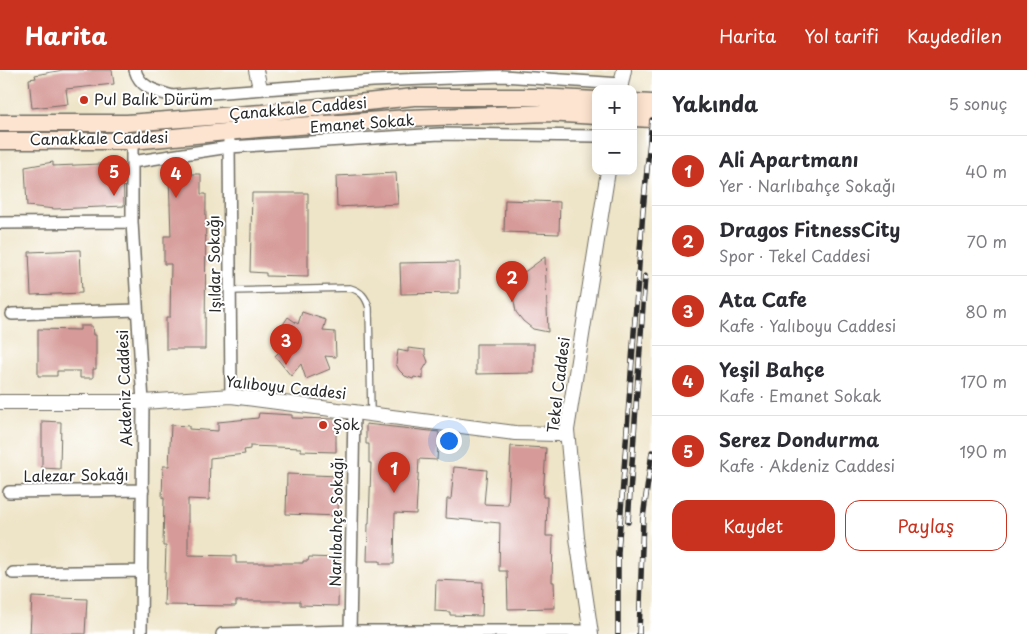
<!DOCTYPE html>
<html lang="tr">
<head>
<meta charset="utf-8">
<style>
	:root { --surface:#fff; --page:#f7f7f7; --text:#2b2b33; --muted:#7c7c81; --line:#e1e1e2; --accent:#c8321e }
	body { margin:0; font-family:"Playpen Sans",sans-serif; background:var(--page); color:var(--text) }
	.controls { position:absolute; right:15px; top:15px; display:grid; overflow:hidden; border-radius:10px; box-shadow:0 2px 12px #0003 }
	.controls button { width:45px; height:45px; display:grid; place-items:center; padding:0; border:0; border-bottom:1px solid var(--line); background:var(--surface); color:var(--text); font:25px sans-serif }
	.you { position:absolute; left:448px; top:370px; width:18px; height:18px; margin:-12px; border:4px solid #fff; border-radius:50%; background:#1a73e8; box-shadow:0 0 0 8px #1a73e833 }
	.badge { display:grid; place-items:center; width:32px; height:32px; border-radius:50%; background:var(--accent); color:#fff; font-size:16px; font-weight:700 }
	.pin { position:absolute; translate:-50% -41px; filter:drop-shadow(0 1px 2px #0008) }
	.pin::after { content:''; position:absolute; top:26px; width:18px; height:15px; background:inherit; clip-path:polygon(0 0,100% 0,50% 100%) }
	.list { margin:0; padding:0; list-style:none }
	h2 { display:flex; justify-content:space-between; align-items:center; height:65px; margin:0; padding:0 20px; font-size:21px }
	h2 small { font-size:16px; font-weight:400; color:var(--muted) }
	.list li { display:grid; grid-template-columns:32px 1fr auto; gap:15px; align-items:center; box-sizing:border-box; height:70px; padding:0 20px; border-top:1px solid var(--line) }
	.list b { display:block; font-size:19px; white-space:nowrap }
	.list p { margin:0; font-size:16px; white-space:nowrap; color:var(--muted) }
	.list em { font-size:16px; font-style:normal; color:var(--muted) }
	.actions { display:flex; gap:10px; padding:15px 20px }
	.actions a { flex:1; padding:11px 0; border:1px solid var(--accent); border-radius:15px; text-align:center; font-size:18px; color:var(--accent) }
	.actions .main { background:var(--accent); color:#fff }
	.map { position:relative; flex:none; width:652px; height:564px; overflow:hidden }
	header { display:flex; align-items:center; gap:30px; box-sizing:border-box; height:70px; padding:0 25px; background:var(--accent); color:#fff }
	header strong { font-size:24px }
	nav { display:flex; gap:28px; margin-inline-start:auto; font-size:18px }
	main { display:flex }
	aside { flex:1; background:var(--surface) }
	.map>svg:first-child { display:block }
	.building { fill:#d69b99 }
	.lines { fill:none; stroke-linecap:round; stroke-linejoin:round }
	.service-casing { stroke:#6f6c62; stroke-width:8 }
	.minor-casing { stroke:#6f6c62; stroke-width:14 }
	.tertiary-casing { stroke:#6f6c62; stroke-width:16 }
	.secondary-casing { stroke:#6f6c62; stroke-width:19 }
	.service { stroke:#fff; stroke-width:5.5 }
	.minor { stroke:#fff; stroke-width:11 }
	.tertiary { stroke:#fff; stroke-width:14 }
	.secondary { stroke:#fde4d0; stroke-width:16 }
	.rail-casing { stroke:#2b2b2b; stroke-width:5.5 }
	.rail { stroke:#fff; stroke-width:4; stroke-dasharray:11; stroke-linecap:butt }
	.poi-dot { fill:#c8321e; stroke:#fff; stroke-width:2 }
	.labels { text-anchor:middle; stroke-width:4; stroke-linejoin:round; paint-order:stroke }
	.poi-label { font-size:15px; fill:#2b2b2b; stroke:#fff; text-anchor:start }
	.street-label { font-size:15px; fill:#2b2b2b; stroke:#fff }
</style>
</head>
<body>
<header>
<strong>Harita</strong>
<nav><a>Harita</a><a>Yol tarifi</a><a>Kaydedilen</a></nav>
</header>
<main>
<div class="map">
<svg width="652" height="564" viewBox="0 0 652 564">
	<rect width="100%" height="100%" fill="#fff"/>
	<filter id="ink" filterUnits="userSpaceOnUse"><feTurbulence type="fractalNoise" baseFrequency=".02" numOctaves="2"/><feDisplacementMap in="SourceGraphic" scale="10" xChannelSelector="R" yChannelSelector="G"/><feConvolveMatrix kernelMatrix="1 2 1 2 8 2 1 2 1" color-interpolation-filters="sRGB"/></filter>
	<filter id="wash" filterUnits="userSpaceOnUse"><feTurbulence type="fractalNoise" baseFrequency=".0096" numOctaves="4" result="noise"/><feDisplacementMap in="SourceGraphic" scale="20" xChannelSelector="R" yChannelSelector="G"/><feGaussianBlur stdDeviation="1.12" result="paint"/><feColorMatrix in="noise" values="0 0 0 0 0 0 0 0 0 0 0 0 0 0 0 0 0 1.4 0 .05"/><feComposite in="paint" operator="in"/></filter>
	<g filter="url(#wash)">
		<rect width="100%" height="100%" fill="#eee4c7"/>
		<g id="blocks">
			<!-- building -->
			<path class="building" d="M 63,0 L 112,0 L 114,14 L 66,19 L 68,34 L 32,38 L 29,9 L 36,8 L 35,5 Z
				M 53,92 L 53,96 L 123,93 L 124,136 L 55,139 L 27,136 L 25,97 Z
				M 396,103 L 398,134 L 337,137 L 336,106 Z
				M 169,104 L 201,104 L 201,124 L 206,124 L 205,279 L 166,279 L 166,247 L 170,247 L 171,194 L 164,194 L 164,166 L 171,166 Z
				M 252,123 L 308,123 L 308,207 L 266,206 L 266,203 L 250,202 Z
				M 505,130 L 560,132 L 559,164 L 504,162 Z
				M 80,180 L 82,223 L 31,225 L 29,182 Z
				M 545,187 L 548,262 L 533,259 L 523,251 L 516,242 L 514,231 L 514,219 L 523,203 Z
				M 459,192 L 459,223 L 401,224 L 400,193 Z
				M 302,242 L 326,250 L 323,261 L 335,262 L 336,287 L 325,286 L 330,299 L 306,309 L 301,294 L 291,306 L 275,286 L 285,276 L 274,268 L 288,247 L 298,254 Z
				M 80,256 L 92,256 L 93,265 L 96,265 L 96,299 L 93,299 L 93,308 L 80,308 L 80,301 L 57,301 L 57,306 L 38,306 L 38,259 L 80,260 Z
				M 476,274 L 534,274 L 534,303 L 476,304 Z
				M 408,278 L 425,280 L 425,284 L 428,292 L 423,300 L 423,309 L 414,307 L 413,309 L 405,306 L 399,300 L 396,294 L 398,280 L 408,282 Z
				M 259,343 L 292,345 L 292,348 L 336,349 L 336,382 L 301,381 L 301,378 L 250,376 L 250,379 L 244,380 L 245,384 L 210,388 L 209,430 L 188,429 L 188,485 L 236,486 L 236,493 L 303,493 L 303,491 L 308,491 L 309,487 L 339,488 L 338,536 L 300,535 L 300,531 L 236,531 L 236,536 L 164,535 L 166,476 L 163,476 L 164,428 L 162,428 L 163,396 L 169,396 L 171,355 L 189,356 L 189,359 L 218,361 L 218,352 L 258,348 Z
				M 42,351 L 61,352 L 60,399 L 42,398 Z
				M 366,354 L 439,362 L 437,390 L 419,389 L 416,444 L 395,443 L 394,494 L 380,494 L 380,491 L 367,491 L 368,454 L 369,454 L 371,393 L 369,393 L 369,374 L 366,374 Z
				M 511,376 L 546,378 L 543,427 L 547,427 L 546,466 L 553,466 L 552,512 L 554,512 L 555,538 L 508,539 L 507,501 L 499,501 L 500,453 L 446,448 L 447,429 L 451,429 L 454,397 L 487,400 L 484,434 L 508,435 Z
				M 287,404 L 339,406 L 338,446 L 286,444 Z
				M 436,510 L 483,512 L 482,546 L 450,545 L 450,542 L 435,541 Z
				M 32,527 L 87,529 L 85,564 L 30,564 Z"/>
		</g>
	</g>
	<g filter="url(#ink)">
		<use href="#blocks" fill-opacity="0" stroke="#6f6c62" stroke-width="1"/>
		<g class="lines">
			<defs>
				<path id="service" d="M 230,221 L 350,218 C 361,221 366,227 369,238 L 371,343"/>
				<path id="minor" d="M 135,0 C 140,18 156,21 172,26 L 373,11 L 503,6 L 621,14
					M 132,71 L 132,152 L 143,332 L 141,564
					M 229,71 L 231,326
					M 132,92 L 229,77 L 440,64 L 596,66
					M 0,153 L 132,152
					M 12,244 L 137,240
					M 9,422 L 143,420
					M 13,503 L 142,501
					M 222,564 L 350,561 L 591,561
					M 350,564 L 354,341"/>
				<path id="tertiary" d="M 256,0 L 260,18
					M 620,19 L 624,0
					M 0,332 L 143,332 L 231,326 L 515,363 L 559,364 L 567,360
					M 591,564 L 577,468 L 567,360 L 608,101"/>
				<path id="secondary" d="M 633,32 L 652,33
					M 633,48 L 652,49
					M 0,53 L 127,53 L 262,43 L 414,27 L 538,27 L 596,30
					M 0,71 L 132,71 L 258,59 L 408,48 L 548,43 L 596,46"/>
			</defs>
			<!-- service casing -->
			<use href="#service" class="service-casing"/>
			<!-- minor casing -->
			<use href="#minor" class="minor-casing"/>
			<!-- tertiary casing -->
			<use href="#tertiary" class="tertiary-casing"/>
			<!-- secondary casing -->
			<use href="#secondary" class="secondary-casing"/>
			<!-- service -->
			<use href="#service" class="service"/>
			<!-- minor -->
			<use href="#minor" class="minor"/>
			<!-- tertiary -->
			<use href="#tertiary" class="tertiary"/>
			<!-- secondary -->
			<use href="#secondary" class="secondary"/>
			<defs>
				<path id="rail" d="M 628,452 L 645,206
					M 618,564 L 618,482 L 643,140 L 652,50
					M 639,564 L 643,448 L 652,382"/>
			</defs>
			<!-- rail casing -->
			<use href="#rail" class="rail-casing"/>
			<!-- rail -->
			<use href="#rail" class="rail"/>
		</g>
	</g>
	<!-- markers -->
	<g class="poi-dot">
		<circle cx="84" cy="30" r="5"/>
		<circle cx="323" cy="355" r="5"/>
	</g>
	<g class="labels">
		<!-- poi labels -->
		<g class="poi-label">
			<text x="94" y="35">Pul Balık Dürüm</text>
			<text x="333" y="360">Şok</text>
		</g>
		<!-- street labels -->
		<g class="street-label">
			<text transform="translate(298 39) rotate(-5)" y="5">Çanakkale Caddesi</text>
			<text transform="translate(362 54) rotate(-4)" y="5">Emanet Sokak</text>
			<text transform="translate(99 69) rotate(-1)" y="5">Canakkale Caddesi</text>
			<text transform="translate(215 194) rotate(-91)" y="5">Işıldar Sokağı</text>
			<text transform="translate(559 315) rotate(-83)" y="5">Tekel Caddesi</text>
			<text transform="translate(125 318) rotate(-92)" y="5">Akdeniz Caddesi</text>
			<text transform="translate(286 318) rotate(6)" y="5">Yalıboyu Caddesi</text>
			<text transform="translate(76 406) rotate(-1)" y="5">Lalezar Sokağı</text>
			<text transform="translate(337 452) rotate(-89)" y="5">Narlıbahçe Sokağı</text>
		</g>
	</g>
</svg>
<div class="controls">
<button>+</button>
<button>−</button>
</div>
<div class="you"></div>
<div class="pin badge" style="left:394px;top:423px">1</div>
<div class="pin badge" style="left:512px;top:232px">2</div>
<div class="pin badge" style="left:286px;top:295px">3</div>
<div class="pin badge" style="left:176px;top:128px">4</div>
<div class="pin badge" style="left:114px;top:126px">5</div>
</div>
<aside>
<h2>Yakında<small>5 sonuç</small></h2>
<ul class="list">
<li><span class="badge">1</span><div><b>Ali Apartmanı</b><p>Yer · Narlıbahçe Sokağı</p></div><em>40 m</em></li>
<li><span class="badge">2</span><div><b>Dragos FitnessCity</b><p>Spor · Tekel Caddesi</p></div><em>70 m</em></li>
<li><span class="badge">3</span><div><b>Ata Cafe</b><p>Kafe · Yalıboyu Caddesi</p></div><em>80 m</em></li>
<li><span class="badge">4</span><div><b>Yeşil Bahçe</b><p>Kafe · Emanet Sokak</p></div><em>170 m</em></li>
<li><span class="badge">5</span><div><b>Serez Dondurma</b><p>Kafe · Akdeniz Caddesi</p></div><em>190 m</em></li>
</ul>
<div class="actions"><a class="main">Kaydet</a><a>Paylaş</a></div>
</aside>
</main>
</body>
</html>
